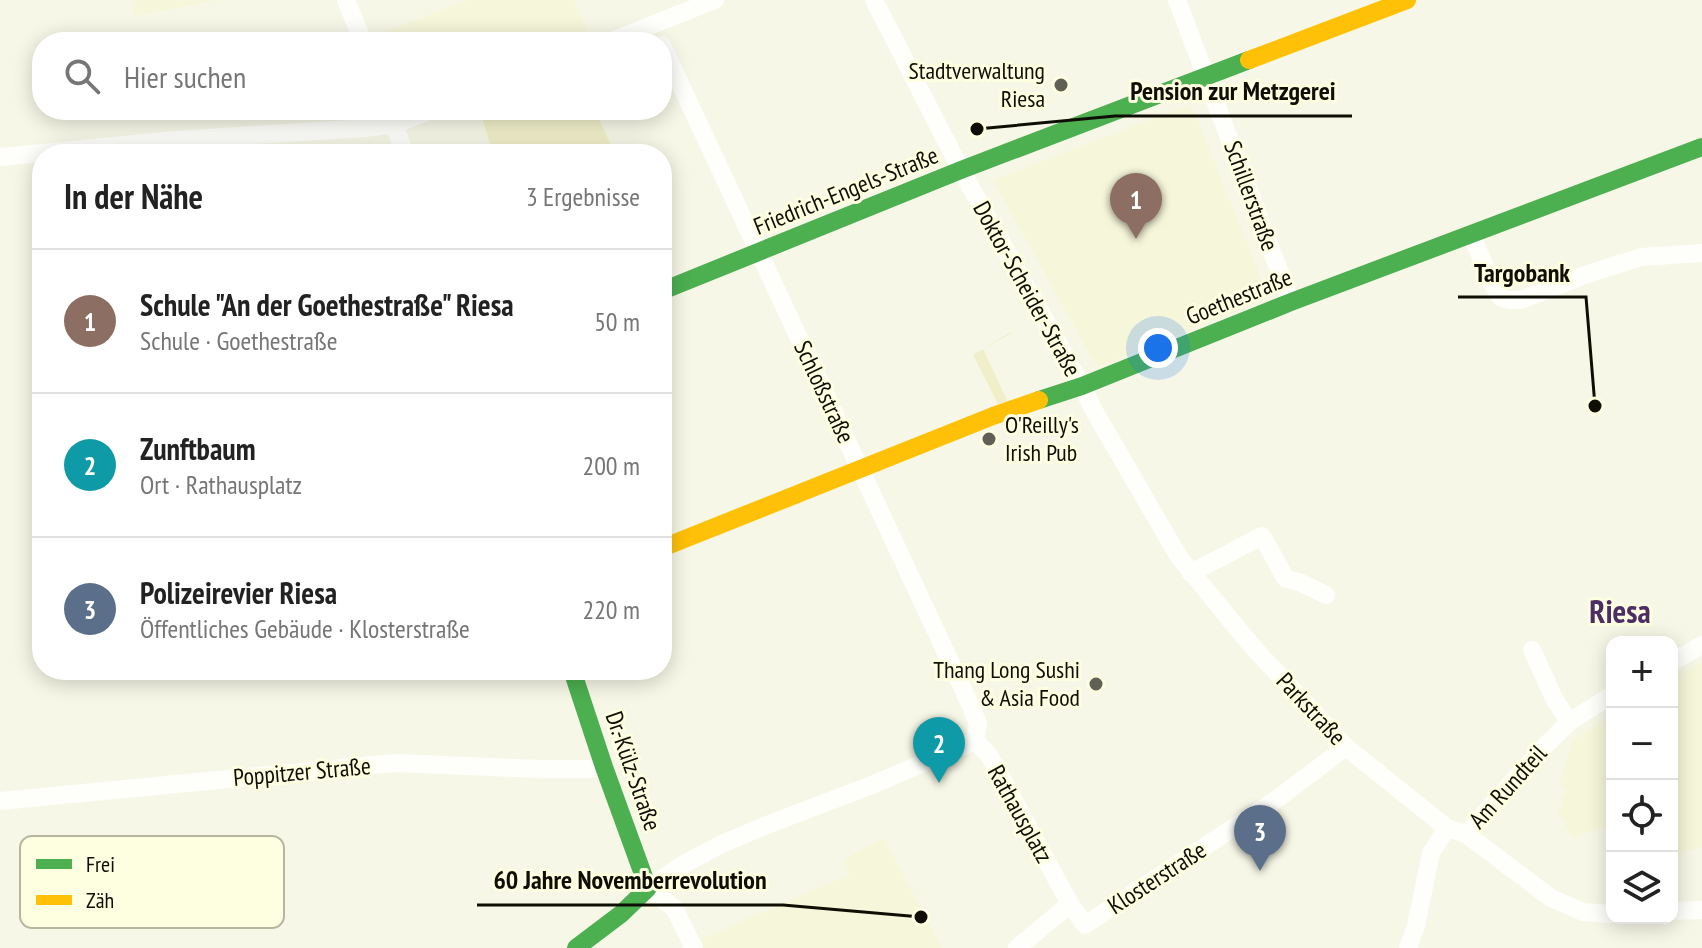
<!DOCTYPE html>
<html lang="de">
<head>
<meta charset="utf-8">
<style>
	:root { --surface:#fff; --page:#f2f2f2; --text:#222; --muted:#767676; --line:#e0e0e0; --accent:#0b8043 }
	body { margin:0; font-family:"PT Sans Narrow",sans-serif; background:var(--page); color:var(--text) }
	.controls { position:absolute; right:24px; bottom:24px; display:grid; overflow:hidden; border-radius:16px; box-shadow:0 4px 20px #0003 }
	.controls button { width:72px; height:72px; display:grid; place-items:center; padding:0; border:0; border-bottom:2px solid var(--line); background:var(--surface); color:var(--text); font:40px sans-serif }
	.you { position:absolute; left:1158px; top:348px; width:28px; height:28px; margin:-20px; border:6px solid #fff; border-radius:50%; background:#1a73e8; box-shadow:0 0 0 12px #1a73e833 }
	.badge { display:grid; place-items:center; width:52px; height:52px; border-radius:50%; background:var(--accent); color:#fff; font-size:26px; font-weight:700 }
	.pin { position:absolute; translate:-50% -66px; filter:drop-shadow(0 2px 4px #0008) }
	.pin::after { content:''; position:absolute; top:42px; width:28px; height:24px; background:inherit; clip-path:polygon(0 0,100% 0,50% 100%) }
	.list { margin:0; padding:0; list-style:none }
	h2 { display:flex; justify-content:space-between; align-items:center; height:104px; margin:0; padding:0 32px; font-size:34px }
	h2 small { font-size:26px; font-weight:400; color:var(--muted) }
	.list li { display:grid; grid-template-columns:52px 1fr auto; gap:24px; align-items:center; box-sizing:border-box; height:144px; padding:0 32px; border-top:2px solid var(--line) }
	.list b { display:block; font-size:30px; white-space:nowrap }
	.list p { margin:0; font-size:26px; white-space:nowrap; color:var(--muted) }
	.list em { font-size:26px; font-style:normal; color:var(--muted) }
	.icon { flex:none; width:44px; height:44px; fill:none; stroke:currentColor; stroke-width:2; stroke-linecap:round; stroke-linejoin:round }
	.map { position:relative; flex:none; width:1702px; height:948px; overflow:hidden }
	.search { position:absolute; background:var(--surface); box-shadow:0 4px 20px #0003; left:32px; top:32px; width:640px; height:88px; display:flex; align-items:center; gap:20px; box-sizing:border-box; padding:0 28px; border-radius:32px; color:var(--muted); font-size:30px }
	.panel { position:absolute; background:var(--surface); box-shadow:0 4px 20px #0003; left:32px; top:144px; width:640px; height:536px; border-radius:32px }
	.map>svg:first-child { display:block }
	.built { fill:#f6f6da }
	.green { fill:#f0efc9 }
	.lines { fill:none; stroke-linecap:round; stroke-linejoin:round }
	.street { stroke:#fefefb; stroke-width:18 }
	.fast { stroke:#4caf50; stroke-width:18 }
	.slow { stroke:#ffc107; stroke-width:18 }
	.poi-dot { fill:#606054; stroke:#fefee0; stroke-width:3 }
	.labels { text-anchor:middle; stroke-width:6; stroke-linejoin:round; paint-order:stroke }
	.poi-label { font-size:24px; fill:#0e0e05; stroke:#fefee0; text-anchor:end }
	.street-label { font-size:24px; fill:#0e0e05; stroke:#fefee0 }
	.district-label { font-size:32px; font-weight:bold; fill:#4e2d66; stroke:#fefee0 }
	.key { fill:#fefee0; stroke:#b6b69e; stroke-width:2 }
	.key-label { font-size:22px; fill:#0e0e05 }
	.leader { fill:none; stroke:#0e0e05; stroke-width:3 }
	.callout-dot { fill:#0e0e05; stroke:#fefee0; stroke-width:3 }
	.callout-label { font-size:26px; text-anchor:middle; font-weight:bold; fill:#0e0e05; stroke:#fefee0; stroke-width:6; stroke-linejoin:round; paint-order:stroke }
</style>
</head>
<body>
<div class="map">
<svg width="1702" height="948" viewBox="0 0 1702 948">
	<rect width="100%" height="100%" fill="#f7f7e7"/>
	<!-- built -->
	<path class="built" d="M 131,0 L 217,0 L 136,16 Z
		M 468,0 L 574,0 L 586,28 L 583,34 L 563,42 L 379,42 L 377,35 Z
		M 1186,106 L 1194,111 L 1269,298 L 1101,366 L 1094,362 L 993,180 Z
		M 1702,662 L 1702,847 L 1672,855 L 1672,679 Z
		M 1612,715 L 1612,823 L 1573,838 L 1558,812 L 1564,802 L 1561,799 L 1566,790 L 1559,784 L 1573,740 Z
		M 884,838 L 942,948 L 704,948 L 700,940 L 850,874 L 843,860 Z"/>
	<!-- green -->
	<path class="green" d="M 480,110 L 595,110 L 615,154 L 493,154 Z
		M 1011,332 L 1012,333 L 983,349 L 1008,402 L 998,404 L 973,355 Z"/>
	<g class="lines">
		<!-- street -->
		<path class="street" d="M 346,0 L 363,42
			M 874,0 L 961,170 L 1082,386 L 1093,409 L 1179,557 L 1252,646 L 1346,747 L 1447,828 L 1466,834 L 1551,898 L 1583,912 L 1612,914
			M 1177,0 L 1291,302
			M 609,42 L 715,0
			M 662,45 L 970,704 L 978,724 L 975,741
			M 389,110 L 405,154
			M 0,157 L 176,140 L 365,128 L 395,124 L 432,110
			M 1471,234 C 1477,246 1493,290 1501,297 C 1506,301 1515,300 1521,300 L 1582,276 L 1641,257 L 1702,253
			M 1191,573 L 1262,536 L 1286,579 L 1299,582 L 1326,595
			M 1532,650 L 1554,698 L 1569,722
			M 1672,662 L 1702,645
			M 975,741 L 989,755 L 1070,904 L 1085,925 L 1277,799 L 1346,747
			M 0,801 L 395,763 L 538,769 L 592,769 L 604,767
			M 1466,834 L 1542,749 L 1569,722 L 1612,695
			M 1672,911 L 1702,910
			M 694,948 L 674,908 L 648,888 L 684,864 L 720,845 L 764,826 L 872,785 L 975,741
			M 1017,948 L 1070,904
			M 1408,948 L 1416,926 L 1431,853 L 1447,828"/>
		<!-- fast -->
		<path class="fast" d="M 662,291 L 961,170 L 1249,60
			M 1039,400 L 1082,386 L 1291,302 L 1702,147
			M 572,670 L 604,767 L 648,888 L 621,914 L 576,948"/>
		<!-- slow -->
		<path class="slow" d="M 1249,60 L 1407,0
			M 662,548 L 993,416 L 1039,400"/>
	</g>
	<!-- markers -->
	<g class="poi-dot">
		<circle cx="1061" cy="85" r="8"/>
		<circle cx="989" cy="439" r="8"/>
		<circle cx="1096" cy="684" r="8"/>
	</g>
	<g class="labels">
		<!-- poi labels -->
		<g class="poi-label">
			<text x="1045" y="79">Stadtverwaltung<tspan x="1045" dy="28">Riesa</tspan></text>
			<text x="1005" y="433" text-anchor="start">O'Reilly's<tspan x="1005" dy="28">Irish Pub</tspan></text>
			<text x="1080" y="678">Thang Long Sushi<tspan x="1080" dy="28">&amp; Asia Food</tspan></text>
		</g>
		<!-- street labels -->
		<g class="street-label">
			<text transform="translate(846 191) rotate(-22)" y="8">Friedrich-Engels-Straße</text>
			<text transform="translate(1251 196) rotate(70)" y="8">Schillerstraße</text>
			<text transform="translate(1027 289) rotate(61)" y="8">Doktor-Scheider-Straße</text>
			<text transform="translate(1239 297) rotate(-22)" y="8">Goethestraße</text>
			<text transform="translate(824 392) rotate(65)" y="8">Schloßstraße</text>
			<text transform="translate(1311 709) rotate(47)" y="8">Parkstraße</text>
			<text transform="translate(633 771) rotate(71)" y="8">Dr.-Külz-Straße</text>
			<text transform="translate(302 772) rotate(-5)" y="8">Poppitzer Straße</text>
			<text transform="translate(1508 787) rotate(-48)" y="8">Am Rundteil</text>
			<text transform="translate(1020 814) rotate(61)" y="8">Rathausplatz</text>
			<text transform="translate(1157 878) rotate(-33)" y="8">Klosterstraße</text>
		</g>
		<!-- district labels -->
		<g class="district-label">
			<text x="1620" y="623">Riesa</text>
		</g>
	</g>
	<!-- legend -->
	<rect x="20" y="836" width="264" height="92" rx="12" class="key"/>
	<rect x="36" y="859" width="36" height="10" fill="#4caf50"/>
	<rect x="36" y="895" width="36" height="10" fill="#ffc107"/>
	<g class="key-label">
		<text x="86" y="872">Frei</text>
		<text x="86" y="908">Zäh</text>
	</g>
	<!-- callouts -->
	<path class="leader" d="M977 129L1115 116H1352M1595 406L1586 297H1458M921 917L783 905H477"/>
	<g class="callout-dot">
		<circle cx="977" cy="129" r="8"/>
		<circle cx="1595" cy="406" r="8"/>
		<circle cx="921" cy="917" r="8"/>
	</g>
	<g class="callout-label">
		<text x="1233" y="100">Pension zur Metzgerei</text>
		<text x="1522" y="282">Targobank</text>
		<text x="630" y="889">60 Jahre Novemberrevolution</text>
	</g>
</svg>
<div class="controls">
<button>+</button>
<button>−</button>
<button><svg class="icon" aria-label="locate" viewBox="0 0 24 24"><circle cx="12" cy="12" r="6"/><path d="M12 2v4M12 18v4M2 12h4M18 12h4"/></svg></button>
<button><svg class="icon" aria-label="layers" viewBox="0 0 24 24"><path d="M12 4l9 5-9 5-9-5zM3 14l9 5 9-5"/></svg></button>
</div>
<div class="you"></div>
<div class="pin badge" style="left:1136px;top:239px;background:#8d6e63">1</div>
<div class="pin badge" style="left:939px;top:783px;background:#0f9aa8">2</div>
<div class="pin badge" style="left:1260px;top:871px;background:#5c6f8a">3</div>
<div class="search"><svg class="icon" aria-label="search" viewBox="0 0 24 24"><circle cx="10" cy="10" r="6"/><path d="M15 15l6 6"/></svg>Hier suchen</div>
<section class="panel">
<h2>In der Nähe<small>3 Ergebnisse</small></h2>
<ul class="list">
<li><span class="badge" style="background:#8d6e63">1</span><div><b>Schule &quot;An der Goethestraße&quot; Riesa</b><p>Schule · Goethestraße</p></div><em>50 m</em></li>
<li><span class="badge" style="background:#0f9aa8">2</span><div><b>Zunftbaum</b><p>Ort · Rathausplatz</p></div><em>200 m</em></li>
<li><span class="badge" style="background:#5c6f8a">3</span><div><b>Polizeirevier Riesa</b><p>Öffentliches Gebäude · Klosterstraße</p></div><em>220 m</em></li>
</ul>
</section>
</div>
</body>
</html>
